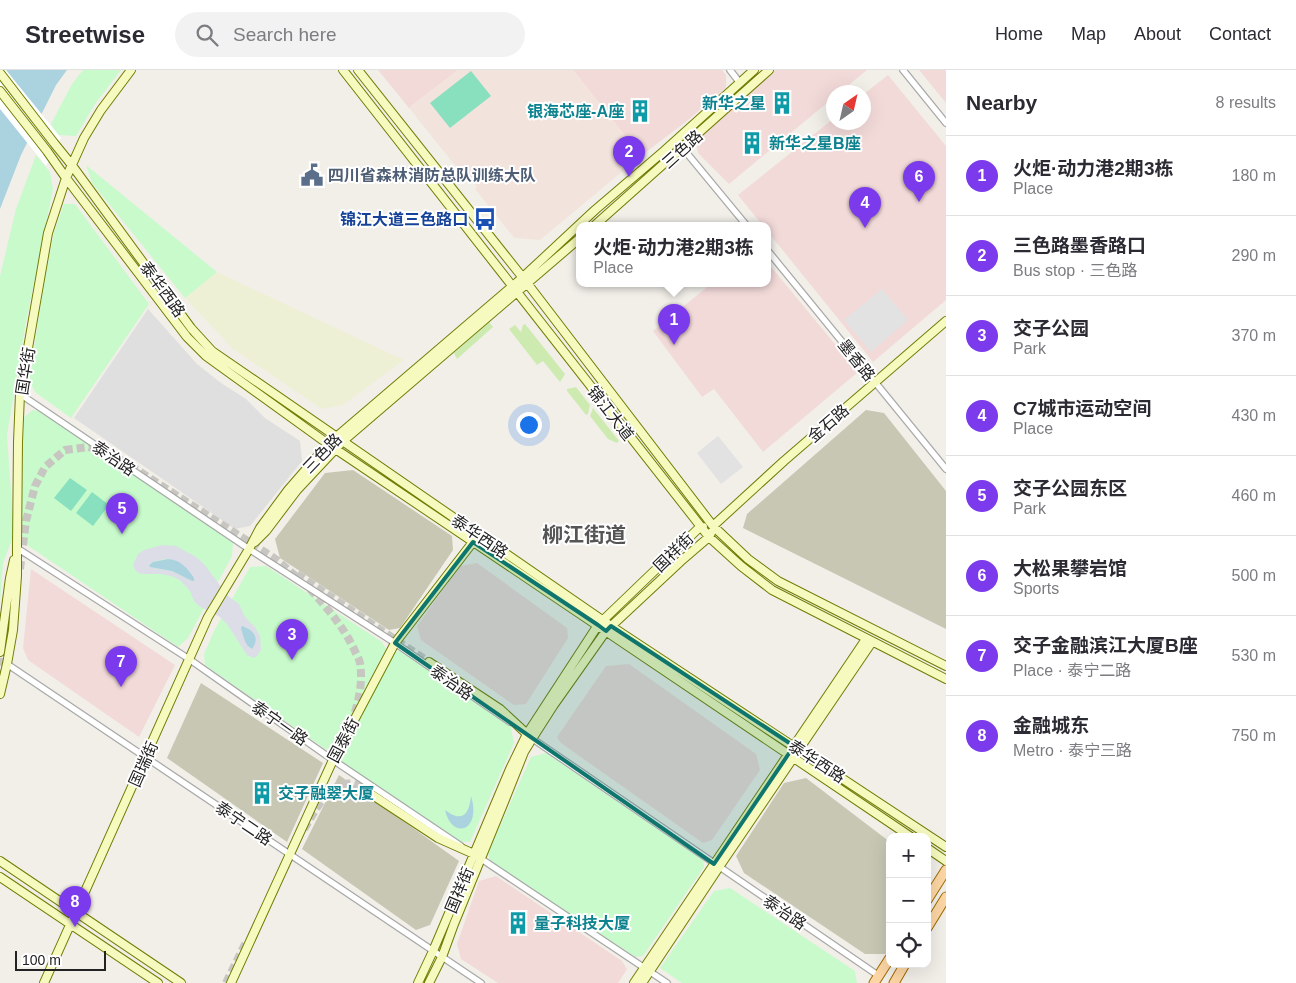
<!DOCTYPE html>
<html lang="en">
<head>
<meta charset="utf-8">
<style>
	:root { --surface:#fff; --page:#f2f2f3; --text:#2b2b33; --muted:#7c7c81; --line:#e1e1e2; --accent:#7c3aed }
	body { margin:0; font-family:Helvetica,"Noto Sans SC",sans-serif; background:var(--page); color:var(--text) }
	.controls { position:absolute; right:15px; bottom:15px; display:grid; overflow:hidden; border-radius:10px; box-shadow:0 5px 20px #0002 }
	.controls button { width:45px; height:45px; display:grid; place-items:center; padding:0; border:0; border-bottom:1px solid var(--line); background:var(--surface); color:var(--text); font:25px sans-serif }
	.compass { position:absolute; left:826px; top:15px; width:45px; height:45px; border-radius:50%; background:var(--surface); box-shadow:0 5px 20px #0002; rotate:34deg }
	.scale { position:absolute; left:15px; bottom:12px; width:91px; box-sizing:border-box; padding-left:5px; border:2px solid #222; border-top:0; font-size:14px; line-height:18px; white-space:nowrap; color:#222; -webkit-text-stroke:4px #fff; paint-order:stroke }
	.you { position:absolute; left:528px; top:354px; width:18px; height:18px; margin:-12px; border:4px solid #fff; border-radius:50%; background:#1a73e8; box-shadow:0 0 0 8px #1a73e833 }
	.badge { display:grid; place-items:center; width:32px; height:32px; border-radius:50%; background:var(--accent); color:#fff; font-size:16px; font-weight:700 }
	.pin { position:absolute; translate:-50% -41px; filter:drop-shadow(0 1px 2px #0008) }
	.pin::after { content:''; position:absolute; top:26px; width:18px; height:15px; background:inherit; clip-path:polygon(0 0,100% 0,50% 100%) }
	.popup { position:absolute; left:576px; top:152px; width:195px; height:65px; box-sizing:border-box; display:grid; place-content:center; border-radius:10px; background:var(--surface); filter:drop-shadow(0 1px 4px #0005); font-size:16px; white-space:nowrap; color:var(--muted) }
	.popup b { font-size:19px; color:var(--text) }
	.popup::after { content:''; position:absolute; left:50%; top:100%; margin-left:-10px; border:10px solid transparent; border-top-color:var(--surface) }
	.list { margin:0; padding:0; list-style:none }
	h2 { display:flex; justify-content:space-between; align-items:center; height:65px; margin:0; padding:0 20px; font-size:21px }
	h2 small { font-size:16px; font-weight:400; color:var(--muted) }
	.list li { display:grid; grid-template-columns:32px 1fr auto; gap:15px; align-items:center; box-sizing:border-box; height:80px; padding:0 20px; border-top:1px solid var(--line) }
	.list b { display:block; font-size:19px; white-space:nowrap }
	.list p { margin:0; font-size:16px; white-space:nowrap; color:var(--muted) }
	.list em { font-size:16px; font-style:normal; color:var(--muted) }
	.icon { flex:none; width:28px; height:28px; fill:none; stroke:currentColor; stroke-width:2; stroke-linecap:round; stroke-linejoin:round }
	.map { position:relative; flex:none; width:946px; height:913px; overflow:hidden }
	header { display:flex; align-items:center; gap:30px; box-sizing:border-box; height:70px; padding:0 25px; background:var(--surface); border-bottom:1px solid var(--line) }
	header strong { font-size:24px }
	nav { display:flex; gap:28px; margin-inline-start:auto; font-size:18px }
	.search { width:350px; height:45px; background:var(--page); display:flex; align-items:center; gap:12px; box-sizing:border-box; padding:0 18px; border-radius:28px; color:var(--muted); font-size:19px }
	main { display:flex }
	aside { flex:1; background:var(--surface) }
	.map>svg:first-child { display:block }
	.residential { fill:#e0dfdf }
	.commercial { fill:#f2dad9 }
	.military { fill:#f3e3dd }
	.construction { fill:#c7c7b4 }
	.farmland { fill:#eef0d5 }
	.grass { fill:#cdebb0 }
	.park { fill:#c8facc }
	.pitch { fill:#88e0be }
	.parking { fill:#e2e2e2 }
	.plaza { fill:#dddde8; fill-rule:evenodd }
	.water { fill:#aad3df }
	.pier { fill:#fff }
	.lines { fill:none; stroke-linecap:round; stroke-linejoin:round }
	.secondary-tunnel { stroke:#c8c6c1; stroke-width:8; stroke-dasharray:8 4; stroke-linecap:butt }
	.street-casing { stroke:#a9a9a9; stroke-width:8 }
	.secondary-casing { stroke:#707d05; stroke-width:10 }
	.primary-casing { stroke:#a06b00; stroke-width:11 }
	.street { stroke:#fff; stroke-width:5.5 }
	.secondary { stroke:#f7fabf; stroke-width:8 }
	.primary { stroke:#fcd6a4; stroke-width:9 }
	.marked { fill:#0f766e; fill-opacity:0.2; stroke:#0f766e; stroke-width:4; stroke-linejoin:round }
	.labels { text-anchor:middle; stroke-width:4; stroke-linejoin:round; paint-order:stroke }
	.culture-label { font-size:16px; font-weight:bold; fill:#0d838f; stroke:#fff; text-anchor:start }
	.street-label { font-size:16px; fill:#222; stroke:#fff }
	.service-label { font-size:16px; font-weight:bold; fill:#4e5e75; stroke:#fff; text-anchor:start }
	.transit-label { font-size:16px; font-weight:bold; fill:#164399; stroke:#fff; text-anchor:end }
	.district-label { font-size:21px; font-weight:bold; fill:#555; stroke:#fff }
</style>
</head>
<body>
<header>
<strong>Streetwise</strong>
<div class="search"><svg class="icon" aria-label="search" viewBox="0 0 24 24"><circle cx="10" cy="10" r="6"/><path d="M15 15l6 6"/></svg>Search here</div>
<nav><a>Home</a><a>Map</a><a>About</a><a>Contact</a></nav>
</header>
<main>
<div class="map">
<svg width="946" height="913" viewBox="0 0 946 913">
	<rect width="100%" height="100%" fill="#f2efe9"/>
	<!-- residential -->
	<path class="residential" d="M 148,239 L 197,294 L 221,313 L 246,329 L 265,348 L 300,371 L 302,391 L 250,456 L 235,459 L 74,348 Z"/>
	<!-- commercial -->
	<path class="commercial" d="M 378,0 L 458,0 L 409,38 Z
		M 573,0 L 722,0 L 726,5 L 726,18 L 688,50 L 641,86 Z
		M 775,0 L 867,0 L 840,22 L 834,22 L 833,28 L 729,114 L 698,83 L 696,70 Z
		M 919,0 L 946,0 L 946,33 Z
		M 888,5 L 946,76 L 946,230 L 873,292 L 768,162 L 768,156 L 763,156 L 738,125 L 833,49 L 834,52 L 864,52 L 864,24 Z
		M 768,193 L 858,302 L 763,382 L 714,319 L 702,327 L 653,261 L 711,214 L 768,214 Z
		M 477,493 L 567,558 L 568,568 L 526,634 L 514,635 L 421,570 L 417,556 L 460,496 Z
		M 31,499 L 175,595 L 139,667 L 28,590 L 23,578 Z
		M 629,594 L 756,684 L 760,700 L 712,770 L 703,773 L 561,673 L 557,667 L 606,596 Z
		M 496,806 L 622,891 L 627,899 L 618,913 L 498,913 L 461,889 L 457,874 L 479,811 Z"/>
	<!-- military -->
	<path class="military" d="M 458,0 L 573,0 L 641,86 L 540,170 L 514,168 L 475,119 L 477,117 L 466,102 L 462,104 L 409,38 Z"/>
	<!-- construction -->
	<path class="construction" d="M 866,340 L 884,343 L 946,421 L 946,559 L 743,458 L 747,444 Z
		M 353,400 L 452,466 L 453,480 L 400,558 L 389,560 L 280,488 L 275,469 L 325,403 Z
		M 201,613 L 323,693 L 287,772 L 167,688 Z
		M 339,705 L 459,791 L 430,855 L 416,860 L 302,779 Z
		M 806,708 L 890,772 L 890,884 L 865,884 L 744,803 L 736,786 L 784,713 Z"/>
	<!-- farmland -->
	<path class="farmland" d="M 217,202 L 404,290 L 343,335 L 322,339 L 233,279 L 185,228 Z"/>
	<!-- grass -->
	<path class="grass" d="M 489,252 L 493,257 L 457,289 L 454,283 Z
		M 525,254 L 565,304 L 560,312 L 543,291 L 537,295 L 509,259 L 515,255 L 521,262 L 523,255 Z
		M 576,317 L 590,335 L 588,344 L 586,345 L 567,321 L 567,319 Z
		M 593,338 L 619,371 L 617,373 L 608,369 L 590,346 Z"/>
	<!-- park -->
	<path class="park" d="M 83,0 L 121,0 L 95,34 L 76,66 L 58,65 L 51,54 L 72,14 Z
		M 36,85 L 50,102 L 53,119 L 26,252 L 7,365 L 14,464 L 3,493 L 0,533 L 0,206 L 16,139 Z
		M 86,95 L 217,202 L 185,228 L 92,113 Z
		M 64,134 L 75,134 L 149,234 L 71,348 L 35,322 L 29,310 L 45,208 L 54,162 Z
		M 33,340 L 39,341 L 233,472 L 232,486 L 188,568 L 178,577 L 24,473 L 21,457 L 24,347 Z
		M 266,496 L 382,572 L 386,579 L 332,680 L 325,679 L 205,595 L 204,584 L 214,561 L 250,497 Z
		M 401,580 L 510,653 L 514,673 L 470,772 L 462,772 L 340,693 L 340,684 L 394,583 Z
		M 546,683 L 703,790 L 704,797 L 643,886 L 635,887 L 490,791 L 488,783 L 531,687 Z
		M 730,818 L 855,901 L 857,913 L 682,913 L 660,898 L 714,821 Z"/>
	<!-- pitch -->
	<path class="pitch" d="M 471,1 L 491,26 L 450,58 L 430,33 Z
		M 70,408 L 87,420 L 71,441 L 54,428 Z
		M 92,422 L 109,435 L 93,456 L 76,443 Z"/>
	<!-- parking -->
	<path class="parking" d="M 882,219 L 908,250 L 871,282 L 844,250 Z
		M 718,366 L 743,397 L 721,414 L 697,383 Z"/>
	<!-- plaza -->
	<path class="plaza" d="M 162,475 L 176,476 L 196,487 L 204,494 L 228,526 L 239,534 L 245,547 L 255,557 L 260,566 L 261,580 L 257,586 L 254,588 L 247,585 L 227,554 L 220,547 L 199,536 L 194,531 L 190,521 L 180,510 L 171,506 L 161,504 L 140,504 L 135,500 L 133,495 L 138,484 L 144,480 ZM 165,489 L 170,489 L 192,511 L 172,501 L 150,497 L 149,494 L 153,492 ZM 245,556 L 254,564 L 252,579 L 249,578 Z"/>
	<!-- water -->
	<path class="water" d="M 0,0 L 67,0 L 56,15 L 21,85 L 0,139 Z
		M 168,489 C 181,490 187,498 194,508 L 194,511 L 192,511 L 172,501 L 150,497 L 149,495 L 153,492 Z
		M 242,556 C 254,560 260,568 252,579 C 245,576 243,565 241,558 Z
		M 471,726 C 482,761 452,771 445,740 C 462,753 469,745 471,726 Z"/>
	<!-- pier -->
	<path class="pier" d="M 0,0 L 6,0 L 61,68 L 46,96 L 0,39 Z"/>
	<g class="lines">
		<!-- secondary-tunnel -->
		<path class="secondary-tunnel" d="M 120,389 L 277,490 L 299,509
			M 20,499 L 26,451 L 35,416 L 45,397 L 65,380 L 89,377 L 109,385
			M 297,504 L 429,592
			M 310,519 C 326,537 343,556 354,579 C 356,584 359,588 360,593 C 363,611 359,631 353,648
			M 0,608 L 12,542
			M 304,759 C 315,742 329,709 354,714 C 359,715 364,719 368,722
			M 226,913 L 246,872"/>
		<defs>
			<path id="street" d="M 730,0 L 740,13
				M 903,0 L 946,53
				M 676,70 L 747,156
				M 768,181 L 946,399
				M 20,324 L 249,479 L 395,573 L 510,652
				M 17,478 L 189,589 L 333,690 L 461,776
				M 7,594 L 481,913
				M 530,667 L 879,906
				M 471,782 L 667,913"/>
			<path id="secondary" d="M 343,0 L 709,467 L 741,496 L 772,520 L 946,609
				M 358,0 L 527,213 L 713,456 L 748,489 L 778,511 L 946,596
				M 0,3 L 54,73 L 71,94 L 191,258 L 212,281 L 611,556 L 946,777
				M 0,21 L 47,81 L 66,108 L 187,267 L 206,286 L 328,374 L 911,767
				M 594,156 L 769,0
				M 713,456 L 784,391 L 946,251
				M 255,472 L 266,461 L 297,420 L 342,372 L 580,168
				M 0,582 L 10,508 L 14,490
				M 429,592 L 500,639 L 527,664
				M 0,624 L 7,594 L 13,560 L 17,506 L 17,478 L 18,372 L 20,324 L 48,163 L 66,108 L 84,68 L 101,40 L 131,0
				M 368,722 L 438,768 L 474,784
				M 927,778 L 946,791
				M 0,791 L 181,913
				M 0,807 L 158,913
				M 44,913 L 208,547 L 249,479 L 260,458 L 288,420 L 328,374 L 522,208 L 595,140 L 664,81 L 754,0
				M 231,913 L 333,690 L 395,573 L 473,472
				M 418,913 L 433,881 L 510,699 L 527,664 L 598,555 L 700,457 L 703,457
				M 429,913 L 442,887 L 454,854 L 504,732 L 524,682 L 532,669 L 553,636 L 606,561 L 681,491 L 709,467 L 711,463
				M 634,913 L 866,569
				M 642,913 L 719,797 L 872,572"/>
			<path id="primary" d="M 927,830 L 946,800
				M 927,858 L 946,827
				M 874,913 L 890,888
				M 894,913 L 905,894"/>
		</defs>
		<!-- street casing -->
		<use href="#street" class="street-casing"/>
		<!-- secondary casing -->
		<use href="#secondary" class="secondary-casing"/>
		<!-- primary casing -->
		<use href="#primary" class="primary-casing"/>
		<!-- street -->
		<use href="#street" class="street"/>
		<!-- secondary -->
		<use href="#secondary" class="secondary"/>
		<!-- primary -->
		<use href="#primary" class="primary"/>
	</g>
	<!-- marked area -->
	<path class="marked" d="M 473,472 L 598,555 L 606,561 L 611,556 L 794,676 L 714,794 L 395,573 Z"/>
	<!-- icons -->
	<defs>
		<symbol id="building-bare" viewBox="-9 -9 18 18"><path d="M-4-6H4V6H1V3H-1V6H-4ZM-2.5-4.3h1.7v1.8h-1.7ZM.8-4.3h1.7v1.8H.8ZM-2.5-1h1.7V.8h-1.7ZM.8-1h1.7V.8H.8Z" fill="#0f9aa8" stroke="#fff" stroke-width="2.5" paint-order="stroke"/></symbol>
		<symbol id="civic-bare" viewBox="-9 -9 18 18"><path d="M-.6-6.5H3V-4.5H.6V-3L4-1V1h2V6H-6V1h2V-1L-.6-3ZM-1.2 2.5V6h2.4V2.5Z" fill="#5c6f8a" stroke="#fff" stroke-width="2.5" paint-order="stroke"/></symbol>
		<symbol id="bus-bare" viewBox="-9 -9 18 18"><path d="M-5-6H5V4H4V6H2V4H-2V6H-4V4H-5ZM-3.5-4V0h7V-4ZM-3.5 1.2v1.5H-2V1.2ZM2 1.2v1.5H3.5V1.2Z" fill="#1a4fb4" stroke="#fff" stroke-width="2.5" paint-order="stroke"/></symbol>
	</defs>
	<g fill-rule="evenodd">
		<use href="#building-bare" x="766" y="17" width="32" height="32"/>
		<use href="#building-bare" x="624" y="25" width="32" height="32"/>
		<use href="#building-bare" x="736" y="57" width="32" height="32"/>
		<use href="#civic-bare" x="296" y="89" width="32" height="32"/>
		<use href="#bus-bare" x="469" y="133" width="32" height="32"/>
		<use href="#building-bare" x="246" y="707" width="32" height="32"/>
		<use href="#building-bare" x="502" y="837" width="32" height="32"/>
	</g>
	<g class="labels">
		<!-- culture labels -->
		<g class="culture-label">
			<text x="766" y="39" text-anchor="end">新华之星</text>
			<text x="624" y="47" text-anchor="end">银海芯座-A座</text>
			<text x="769" y="79">新华之星B座</text>
			<text x="278" y="729">交子融翠大厦</text>
			<text x="534" y="859">量子科技大厦</text>
		</g>
		<!-- street labels -->
		<g class="street-label">
			<text transform="translate(682 79) rotate(-42)" y="6">三色路</text>
			<text transform="translate(163 219) rotate(54)" y="6">泰华西路</text>
			<text transform="translate(857 290) rotate(51)" y="6">墨香路</text>
			<text transform="translate(25 301) rotate(-81)" y="6">国华街</text>
			<text transform="translate(611 343) rotate(52)" y="6">锦江大道</text>
			<text transform="translate(828 353) rotate(-41)" y="6">金石路</text>
			<text transform="translate(322 383) rotate(-46)" y="6">三色路</text>
			<text transform="translate(114 388) rotate(34)" y="6">泰治路</text>
			<text transform="translate(480 466) rotate(34)" y="6">泰华西路</text>
			<text transform="translate(673 482) rotate(-44)" y="6">国祥街</text>
			<text transform="translate(452 612) rotate(35)" y="6">泰治路</text>
			<text transform="translate(280 653) rotate(35)" y="6">泰宁一路</text>
			<text transform="translate(343 670) rotate(-62)" y="6">国泰街</text>
			<text transform="translate(817 691) rotate(33)" y="6">泰华西路</text>
			<text transform="translate(143 694) rotate(-66)" y="6">国瑞街</text>
			<text transform="translate(244 753) rotate(34)" y="6">泰宁二路</text>
			<text transform="translate(459 820) rotate(-67)" y="6">国祥街</text>
			<text transform="translate(785 842) rotate(34)" y="6">泰治路</text>
		</g>
		<!-- service labels -->
		<g class="service-label">
			<text x="328" y="111">四川省森林消防总队训练大队</text>
		</g>
		<!-- transit labels -->
		<g class="transit-label">
			<text x="468" y="155">锦江大道三色路口</text>
		</g>
		<!-- district labels -->
		<g class="district-label">
			<text x="584" y="472">柳江街道</text>
		</g>
	</g>
</svg>
<div class="controls">
<button>+</button>
<button>−</button>
<button><svg class="icon" aria-label="locate" viewBox="0 0 24 24"><circle cx="12" cy="12" r="6"/><path d="M12 2v4M12 18v4M2 12h4M18 12h4"/></svg></button>
</div>
<svg class="compass" viewBox="-18 -18 36 36"><path d="M0-13l5 13h-10z" fill="#e53935"/><path d="M0 13l5-13h-10z" fill="#7c7c81"/></svg>
<div class="scale">100 m</div>
<div class="you"></div>
<div class="pin badge" style="left:674px;top:275px">1</div>
<div class="popup"><b>火炬·动力港2期3栋</b>Place</div>
<div class="pin badge" style="left:629px;top:107px">2</div>
<div class="pin badge" style="left:292px;top:590px">3</div>
<div class="pin badge" style="left:865px;top:158px">4</div>
<div class="pin badge" style="left:122px;top:464px">5</div>
<div class="pin badge" style="left:919px;top:132px">6</div>
<div class="pin badge" style="left:121px;top:617px">7</div>
<div class="pin badge" style="left:75px;top:857px">8</div>
</div>
<aside>
<h2>Nearby<small>8 results</small></h2>
<ul class="list">
<li><span class="badge">1</span><div><b>火炬·动力港2期3栋</b><p>Place</p></div><em>180 m</em></li>
<li><span class="badge">2</span><div><b>三色路墨香路口</b><p>Bus stop · 三色路</p></div><em>290 m</em></li>
<li><span class="badge">3</span><div><b>交子公园</b><p>Park</p></div><em>370 m</em></li>
<li><span class="badge">4</span><div><b>C7城市运动空间</b><p>Place</p></div><em>430 m</em></li>
<li><span class="badge">5</span><div><b>交子公园东区</b><p>Park</p></div><em>460 m</em></li>
<li><span class="badge">6</span><div><b>大松果攀岩馆</b><p>Sports</p></div><em>500 m</em></li>
<li><span class="badge">7</span><div><b>交子金融滨江大厦B座</b><p>Place · 泰宁二路</p></div><em>530 m</em></li>
<li><span class="badge">8</span><div><b>金融城东</b><p>Metro · 泰宁三路</p></div><em>750 m</em></li>
</ul>
</aside>
</main>
</body>
</html>
